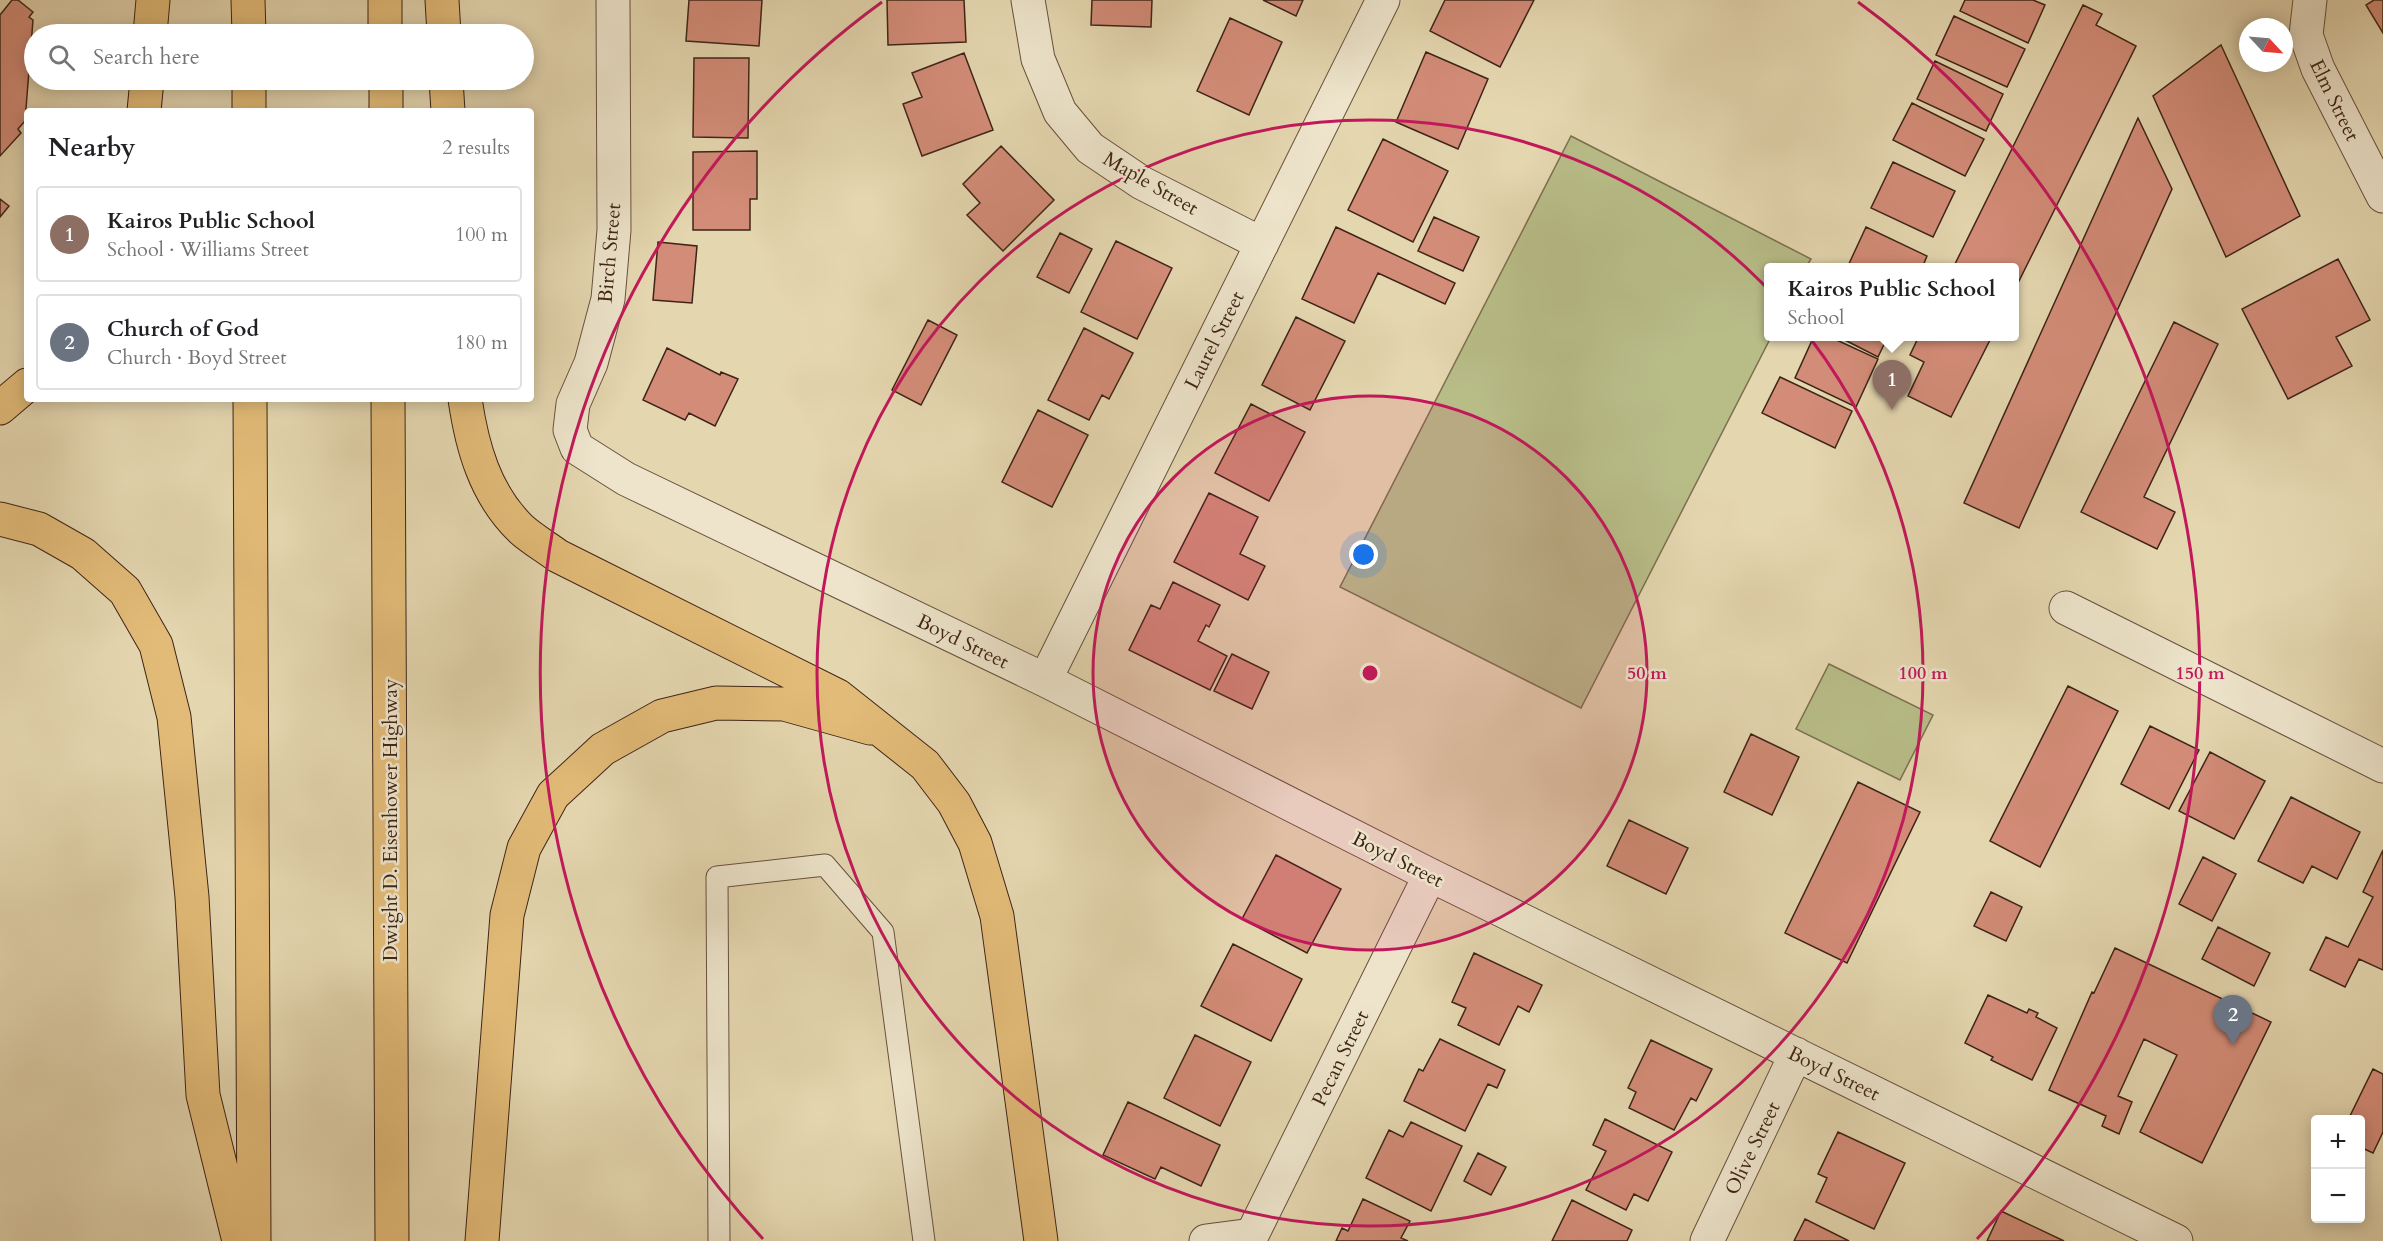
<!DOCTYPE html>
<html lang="en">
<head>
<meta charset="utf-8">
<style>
	:root { --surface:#fff; --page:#f2f2f2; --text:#202124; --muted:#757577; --line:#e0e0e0; --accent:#0b8043 }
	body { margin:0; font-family:Cardo,serif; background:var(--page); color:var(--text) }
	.controls { position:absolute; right:18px; bottom:18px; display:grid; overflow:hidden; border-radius:6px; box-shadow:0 3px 15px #0003 }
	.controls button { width:54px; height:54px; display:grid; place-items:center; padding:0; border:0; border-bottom:2px solid var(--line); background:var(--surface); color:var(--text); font:30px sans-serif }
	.compass { position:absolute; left:2239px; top:18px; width:54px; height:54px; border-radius:50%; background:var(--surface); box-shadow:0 3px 15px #0003; rotate:116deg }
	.you { position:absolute; left:1364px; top:555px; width:21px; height:21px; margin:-15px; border:4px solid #fff; border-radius:50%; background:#1a73e8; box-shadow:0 0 0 9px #1a73e833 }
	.badge { display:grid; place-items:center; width:39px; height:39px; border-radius:50%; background:var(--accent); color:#fff; font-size:20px; font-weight:700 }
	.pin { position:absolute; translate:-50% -50px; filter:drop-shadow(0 2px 3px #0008) }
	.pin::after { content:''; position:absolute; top:32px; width:21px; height:18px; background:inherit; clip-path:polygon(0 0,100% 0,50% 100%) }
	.popup { position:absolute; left:1764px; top:263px; width:255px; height:78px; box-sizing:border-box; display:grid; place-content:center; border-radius:6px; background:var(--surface); filter:drop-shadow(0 2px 4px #0005); font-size:20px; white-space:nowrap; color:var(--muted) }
	.popup b { font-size:22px; color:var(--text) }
	.popup::after { content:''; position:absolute; left:50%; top:100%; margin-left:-12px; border:12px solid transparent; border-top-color:var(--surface) }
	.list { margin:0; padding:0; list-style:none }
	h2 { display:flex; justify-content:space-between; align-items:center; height:78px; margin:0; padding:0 24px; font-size:26px }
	h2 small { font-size:20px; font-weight:400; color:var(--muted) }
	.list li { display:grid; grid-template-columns:39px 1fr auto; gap:18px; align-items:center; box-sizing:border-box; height:96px; margin:0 12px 12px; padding:0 12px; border:2px solid var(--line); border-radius:6px }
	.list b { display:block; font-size:22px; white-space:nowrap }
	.list p { margin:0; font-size:20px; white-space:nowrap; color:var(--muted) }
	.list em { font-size:20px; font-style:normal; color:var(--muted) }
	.icon { flex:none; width:33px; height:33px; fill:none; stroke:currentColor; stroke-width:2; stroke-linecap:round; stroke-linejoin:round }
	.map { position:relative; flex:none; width:2383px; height:1241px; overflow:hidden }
	.search { position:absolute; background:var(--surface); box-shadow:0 3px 15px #0003; left:24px; top:24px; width:510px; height:66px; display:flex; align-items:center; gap:15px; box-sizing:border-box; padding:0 21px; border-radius:33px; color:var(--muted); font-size:22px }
	.panel { position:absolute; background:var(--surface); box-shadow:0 3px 15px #0003; left:24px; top:108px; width:510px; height:294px; border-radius:6px }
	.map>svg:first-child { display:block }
	.green { fill:#b8bd88; stroke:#7b7050; stroke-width:1.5 }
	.building { fill:#d38c78; stroke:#3e2417; stroke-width:1.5 }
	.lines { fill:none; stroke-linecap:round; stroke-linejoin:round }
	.service-casing { stroke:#68503d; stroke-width:23 }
	.minor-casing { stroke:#68503d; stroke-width:35 }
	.motorway-casing { stroke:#3e2417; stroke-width:35 }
	.service { stroke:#ede4cb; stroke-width:21 }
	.minor { stroke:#ede4cb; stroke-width:33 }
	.motorway { stroke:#e2bb78; stroke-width:33 }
	.ring { fill:none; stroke:#c2185b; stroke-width:3 }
	.labels { text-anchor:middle; stroke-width:5; stroke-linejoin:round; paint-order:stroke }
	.street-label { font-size:20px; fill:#3e2417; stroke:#ede4cb }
	.centre { fill:#c2185b; stroke:#ede4cb; stroke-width:3 }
	.ring-label { font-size:18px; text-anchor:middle; font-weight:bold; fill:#c2185b; stroke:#ede4cb; stroke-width:5; stroke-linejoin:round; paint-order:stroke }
</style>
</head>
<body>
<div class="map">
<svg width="2383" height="1241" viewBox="0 0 2383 1241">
	<rect width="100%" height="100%" fill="#e4d6af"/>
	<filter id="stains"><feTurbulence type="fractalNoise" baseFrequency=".00333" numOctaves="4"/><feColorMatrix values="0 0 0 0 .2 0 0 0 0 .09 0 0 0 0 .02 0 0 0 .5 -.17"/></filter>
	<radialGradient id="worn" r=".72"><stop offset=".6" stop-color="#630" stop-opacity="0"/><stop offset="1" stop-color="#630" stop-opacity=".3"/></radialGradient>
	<!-- green -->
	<path class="green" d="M 1571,136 L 1811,259 L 1806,267 L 1769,268 L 1769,336 L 1771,337 L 1581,708 L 1340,587 Z
		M 1829,664 L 1933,715 L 1900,780 L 1796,729 Z"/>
	<!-- building -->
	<path class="building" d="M 12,0 L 18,0 L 33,12 L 29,17 L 33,20 L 25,121 L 18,129 L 21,133 L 0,156 L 0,15 Z
		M 689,0 L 762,0 L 759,46 L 686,41 Z
		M 887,0 L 964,0 L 966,42 L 888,45 Z
		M 1092,0 L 1152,0 L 1151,27 L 1091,25 Z
		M 1263,0 L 1303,0 L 1296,16 Z
		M 1445,0 L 1534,0 L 1500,67 L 1430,31 Z
		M 1965,0 L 2033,0 L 2045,5 L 2028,43 L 1960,11 Z
		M 2374,0 L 2383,0 L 2383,33 L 2366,5 Z
		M 2083,5 L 2102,14 L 2096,25 L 2136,46 L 2015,289 L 2015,268 L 1953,268 Z
		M 1954,16 L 2025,49 L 2007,87 L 1936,55 Z
		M 1230,18 L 1282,42 L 1249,115 L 1197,91 Z
		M 2221,45 L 2300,216 L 2226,257 L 2153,96 Z
		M 1426,52 L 1488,79 L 1458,149 L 1396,122 Z
		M 964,53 L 993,130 L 922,156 L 903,104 L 922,97 L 912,73 Z
		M 694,58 L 749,58 L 748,138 L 693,137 Z
		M 1935,61 L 2003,94 L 1986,131 L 1917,99 Z
		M 1912,103 L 1984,139 L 1965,176 L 1893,140 Z
		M 2138,118 L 2172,189 L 2019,528 L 1964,503 Z
		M 1383,139 L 1448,171 L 1413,242 L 1348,210 Z
		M 1001,146 L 1054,200 L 1003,251 L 967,215 L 980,203 L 963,184 Z
		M 757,151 L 757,199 L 750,199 L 750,230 L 693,230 L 693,152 Z
		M 1893,162 L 1955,191 L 1933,237 L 1871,208 Z
		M 0,199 L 9,206 L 0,217 Z
		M 1434,217 L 1479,237 L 1463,271 L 1418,251 Z
		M 1336,227 L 1455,283 L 1445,304 L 1378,273 L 1354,323 L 1302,299 Z
		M 1866,227 L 1927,256 L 1922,268 L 1847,268 Z
		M 1060,233 L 1092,249 L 1069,293 L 1037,277 Z
		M 1116,241 L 1172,268 L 1137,339 L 1081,312 Z
		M 658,242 L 697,246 L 692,303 L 653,300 Z
		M 2338,259 L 2370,320 L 2336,337 L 2352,366 L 2288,399 L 2242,309 Z
		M 1296,317 L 1345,341 L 1310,410 L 1262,385 Z
		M 928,320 L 957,335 L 921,405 L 892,390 Z
		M 2174,322 L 2218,344 L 2144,497 L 2175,512 L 2157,549 L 2081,512 Z
		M 1084,328 L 1133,353 L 1109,399 L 1102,395 L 1089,420 L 1048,400 Z
		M 1814,336 L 1828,336 L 1878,359 L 1856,407 L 1795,378 Z
		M 1837,336 L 1888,336 L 1878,357 Z
		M 1919,336 L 1992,336 L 1951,417 L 1908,396 L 1924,362 L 1910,355 Z
		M 667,348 L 720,375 L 721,372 L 738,379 L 715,426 L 689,413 L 685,420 L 643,400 Z
		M 1780,377 L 1852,411 L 1835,448 L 1762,413 Z
		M 1251,404 L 1305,432 L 1269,501 L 1215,473 Z
		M 1038,410 L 1088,435 L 1052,507 L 1002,482 Z
		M 1209,493 L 1258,517 L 1240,554 L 1265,566 L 1248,600 L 1174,562 Z
		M 1173,582 L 1220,605 L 1209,627 L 1206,625 L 1198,641 L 1227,656 L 1210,690 L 1129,650 L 1151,605 L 1160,609 Z
		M 1232,654 L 1269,672 L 1252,709 L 1214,691 Z
		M 2068,686 L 2118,711 L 2040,867 L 1990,841 Z
		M 2150,726 L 2199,750 L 2169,809 L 2121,784 Z
		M 1751,734 L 1799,757 L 1772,815 L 1724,792 Z
		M 2210,752 L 2265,781 L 2234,839 L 2179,811 Z
		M 1858,782 L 1920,812 L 1847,963 L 1785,933 Z
		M 2291,797 L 2360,832 L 2337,879 L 2312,866 L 2303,883 L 2258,861 Z
		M 1629,820 L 1688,848 L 1666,894 L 1607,866 Z
		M 2383,850 L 2383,970 L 2359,959 L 2345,987 L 2310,970 L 2326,937 L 2348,947 L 2373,897 L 2363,892 Z
		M 1276,855 L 1341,889 L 1307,953 L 1242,919 Z
		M 2203,857 L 2236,874 L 2212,921 L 2179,904 Z
		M 1991,892 L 2022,907 L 2006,941 L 1974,926 Z
		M 2218,927 L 2270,953 L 2254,986 L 2202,959 Z
		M 1233,944 L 1302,979 L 1271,1041 L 1201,1006 Z
		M 2115,948 L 2271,1022 L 2202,1163 L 2140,1132 L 2177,1055 L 2144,1039 L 2118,1096 L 2132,1102 L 2119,1134 L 2102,1126 L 2106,1116 L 2049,1090 L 2092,992 L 2094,993 Z
		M 1474,953 L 1542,985 L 1529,1012 L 1518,1006 L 1499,1045 L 1458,1025 L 1466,1008 L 1452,1002 Z
		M 1988,995 L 2027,1013 L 2029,1009 L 2038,1013 L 2036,1017 L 2057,1028 L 2032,1080 L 1991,1060 L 1993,1057 L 1965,1043 Z
		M 1195,1035 L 1251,1062 L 1220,1126 L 1164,1098 Z
		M 1440,1039 L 1505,1070 L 1497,1088 L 1488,1084 L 1465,1131 L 1404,1101 L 1419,1069 L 1423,1071 Z
		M 1651,1040 L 1712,1069 L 1696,1101 L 1691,1098 L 1674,1130 L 1629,1108 L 1636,1092 L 1628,1088 Z
		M 2373,1069 L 2383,1074 L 2383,1132 L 2373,1153 L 2360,1147 L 2360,1120 L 2348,1120 Z
		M 1128,1102 L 1220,1145 L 1201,1186 L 1161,1167 L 1155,1179 L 1103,1155 Z
		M 1605,1119 L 1672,1152 L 1648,1201 L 1634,1194 L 1626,1210 L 1586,1190 L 1606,1151 L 1593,1145 Z
		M 1411,1122 L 1462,1146 L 1431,1211 L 1366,1178 L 1389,1130 L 1403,1137 Z
		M 1838,1132 L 1905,1163 L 1874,1229 L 1816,1202 L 1827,1178 L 1818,1174 Z
		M 1478,1153 L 1506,1167 L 1491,1195 L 1464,1181 Z
		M 1363,1199 L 1410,1221 L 1401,1238 L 1408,1241 L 1336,1241 L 1342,1228 L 1348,1231 Z
		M 1572,1200 L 1632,1230 L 1627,1241 L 1552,1241 Z
		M 2001,1211 L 2064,1241 L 1987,1241 Z
		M 1805,1219 L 1849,1241 L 1794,1241 Z"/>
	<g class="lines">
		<defs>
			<path id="service" d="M 719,1241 L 717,877 L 825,865 L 883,932 L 924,1241"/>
			<path id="minor" d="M 613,0 L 614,230 L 608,299 L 591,363 L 573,404 L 570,430 L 577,448 L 626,479 L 1045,680 L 1430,875 L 2176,1241
				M 1028,0 L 1038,59 L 1060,112 L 1090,148 L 1142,183 L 1262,244
				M 2310,0 L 2306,35 L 2318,69 L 2383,196
				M 2066,608 L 2383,766
				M 1045,680 L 1383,0
				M 1206,1241 L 1252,1235
				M 1249,1241 L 1430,875
				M 1707,1241 L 1796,1054"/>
			<path id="motorway" d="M 248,0 L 249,34
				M 385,0 L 385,34
				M 442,0 L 444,34
				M 150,34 L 153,0
				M 249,80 L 249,111
				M 386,80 L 386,111
				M 446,80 L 448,111
				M 144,111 L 147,80
				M 250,399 L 254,1241
				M 388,399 L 392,1241
				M 465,399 C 472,447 485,494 521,529 C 532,539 546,547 558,556 L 838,696 L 925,765 L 954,803 L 975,843 L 997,916 L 1041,1241
				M 0,408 L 27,385
				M 0,519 L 39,529 L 83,554 L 125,591 L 156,645 L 174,717 L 192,897 L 203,1095 L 239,1241
				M 482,1241 L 507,915 L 524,848 L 553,795 L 603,749 L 662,716 L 716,703 L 784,704 L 870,728"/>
		</defs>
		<!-- service casing -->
		<use href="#service" class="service-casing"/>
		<!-- minor casing -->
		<use href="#minor" class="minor-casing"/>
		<!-- motorway casing -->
		<use href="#motorway" class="motorway-casing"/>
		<!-- service -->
		<use href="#service" class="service"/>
		<!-- minor -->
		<use href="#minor" class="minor"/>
		<!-- motorway -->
		<use href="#motorway" class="motorway"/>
	</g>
	<!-- distance rings -->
	<circle cx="1370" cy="673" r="277" fill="#c2185b" fill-opacity=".12"/>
	<g class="ring">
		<circle cx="1370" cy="673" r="277"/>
		<circle cx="1370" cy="673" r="553"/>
		<path d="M763 1239A830 830 0 0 1 882 2M1858 2A830 830 0 0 1 1977 1239"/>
	</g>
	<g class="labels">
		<!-- street labels -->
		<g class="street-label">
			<text transform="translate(2335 100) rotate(64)" y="7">Elm Street</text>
			<text transform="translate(1151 183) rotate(30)" y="7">Maple Street</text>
			<text transform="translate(609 253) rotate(-85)" y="7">Birch Street</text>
			<text transform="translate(1214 340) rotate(-63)" y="7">Laurel Street</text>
			<text transform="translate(963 641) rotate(26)" y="7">Boyd Street</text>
			<text transform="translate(390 820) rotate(-90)" y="7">Dwight D. Eisenhower Highway</text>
			<text transform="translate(1398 859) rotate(27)" y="7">Boyd Street</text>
			<text transform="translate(1340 1058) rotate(-64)" y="7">Pecan Street</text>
			<text transform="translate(1834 1073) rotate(26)" y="7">Boyd Street</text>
			<text transform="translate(1752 1148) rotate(-64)" y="7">Olive Street</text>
		</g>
	</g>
	<circle cx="1370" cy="673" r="9" class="centre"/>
	<g class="ring-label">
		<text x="1647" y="679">50 m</text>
		<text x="1923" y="679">100 m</text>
		<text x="2200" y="679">150 m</text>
	</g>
	<rect width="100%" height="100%" filter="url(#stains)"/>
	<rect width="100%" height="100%" fill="url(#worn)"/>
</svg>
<div class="controls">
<button>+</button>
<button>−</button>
</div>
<svg class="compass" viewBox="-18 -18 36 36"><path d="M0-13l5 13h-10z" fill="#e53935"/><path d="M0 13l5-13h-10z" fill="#757577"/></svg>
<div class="you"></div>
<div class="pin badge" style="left:1892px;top:410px;background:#8d6e63">1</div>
<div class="popup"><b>Kairos Public School</b>School</div>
<div class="pin badge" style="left:2233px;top:1045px;background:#6b7280">2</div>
<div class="search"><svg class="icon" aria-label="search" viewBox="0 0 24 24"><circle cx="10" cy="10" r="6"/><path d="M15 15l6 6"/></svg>Search here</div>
<section class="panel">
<h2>Nearby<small>2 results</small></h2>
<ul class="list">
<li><span class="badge" style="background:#8d6e63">1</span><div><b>Kairos Public School</b><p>School · Williams Street</p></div><em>100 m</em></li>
<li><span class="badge" style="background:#6b7280">2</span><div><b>Church of God</b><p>Church · Boyd Street</p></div><em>180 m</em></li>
</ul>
</section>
</div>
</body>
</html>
